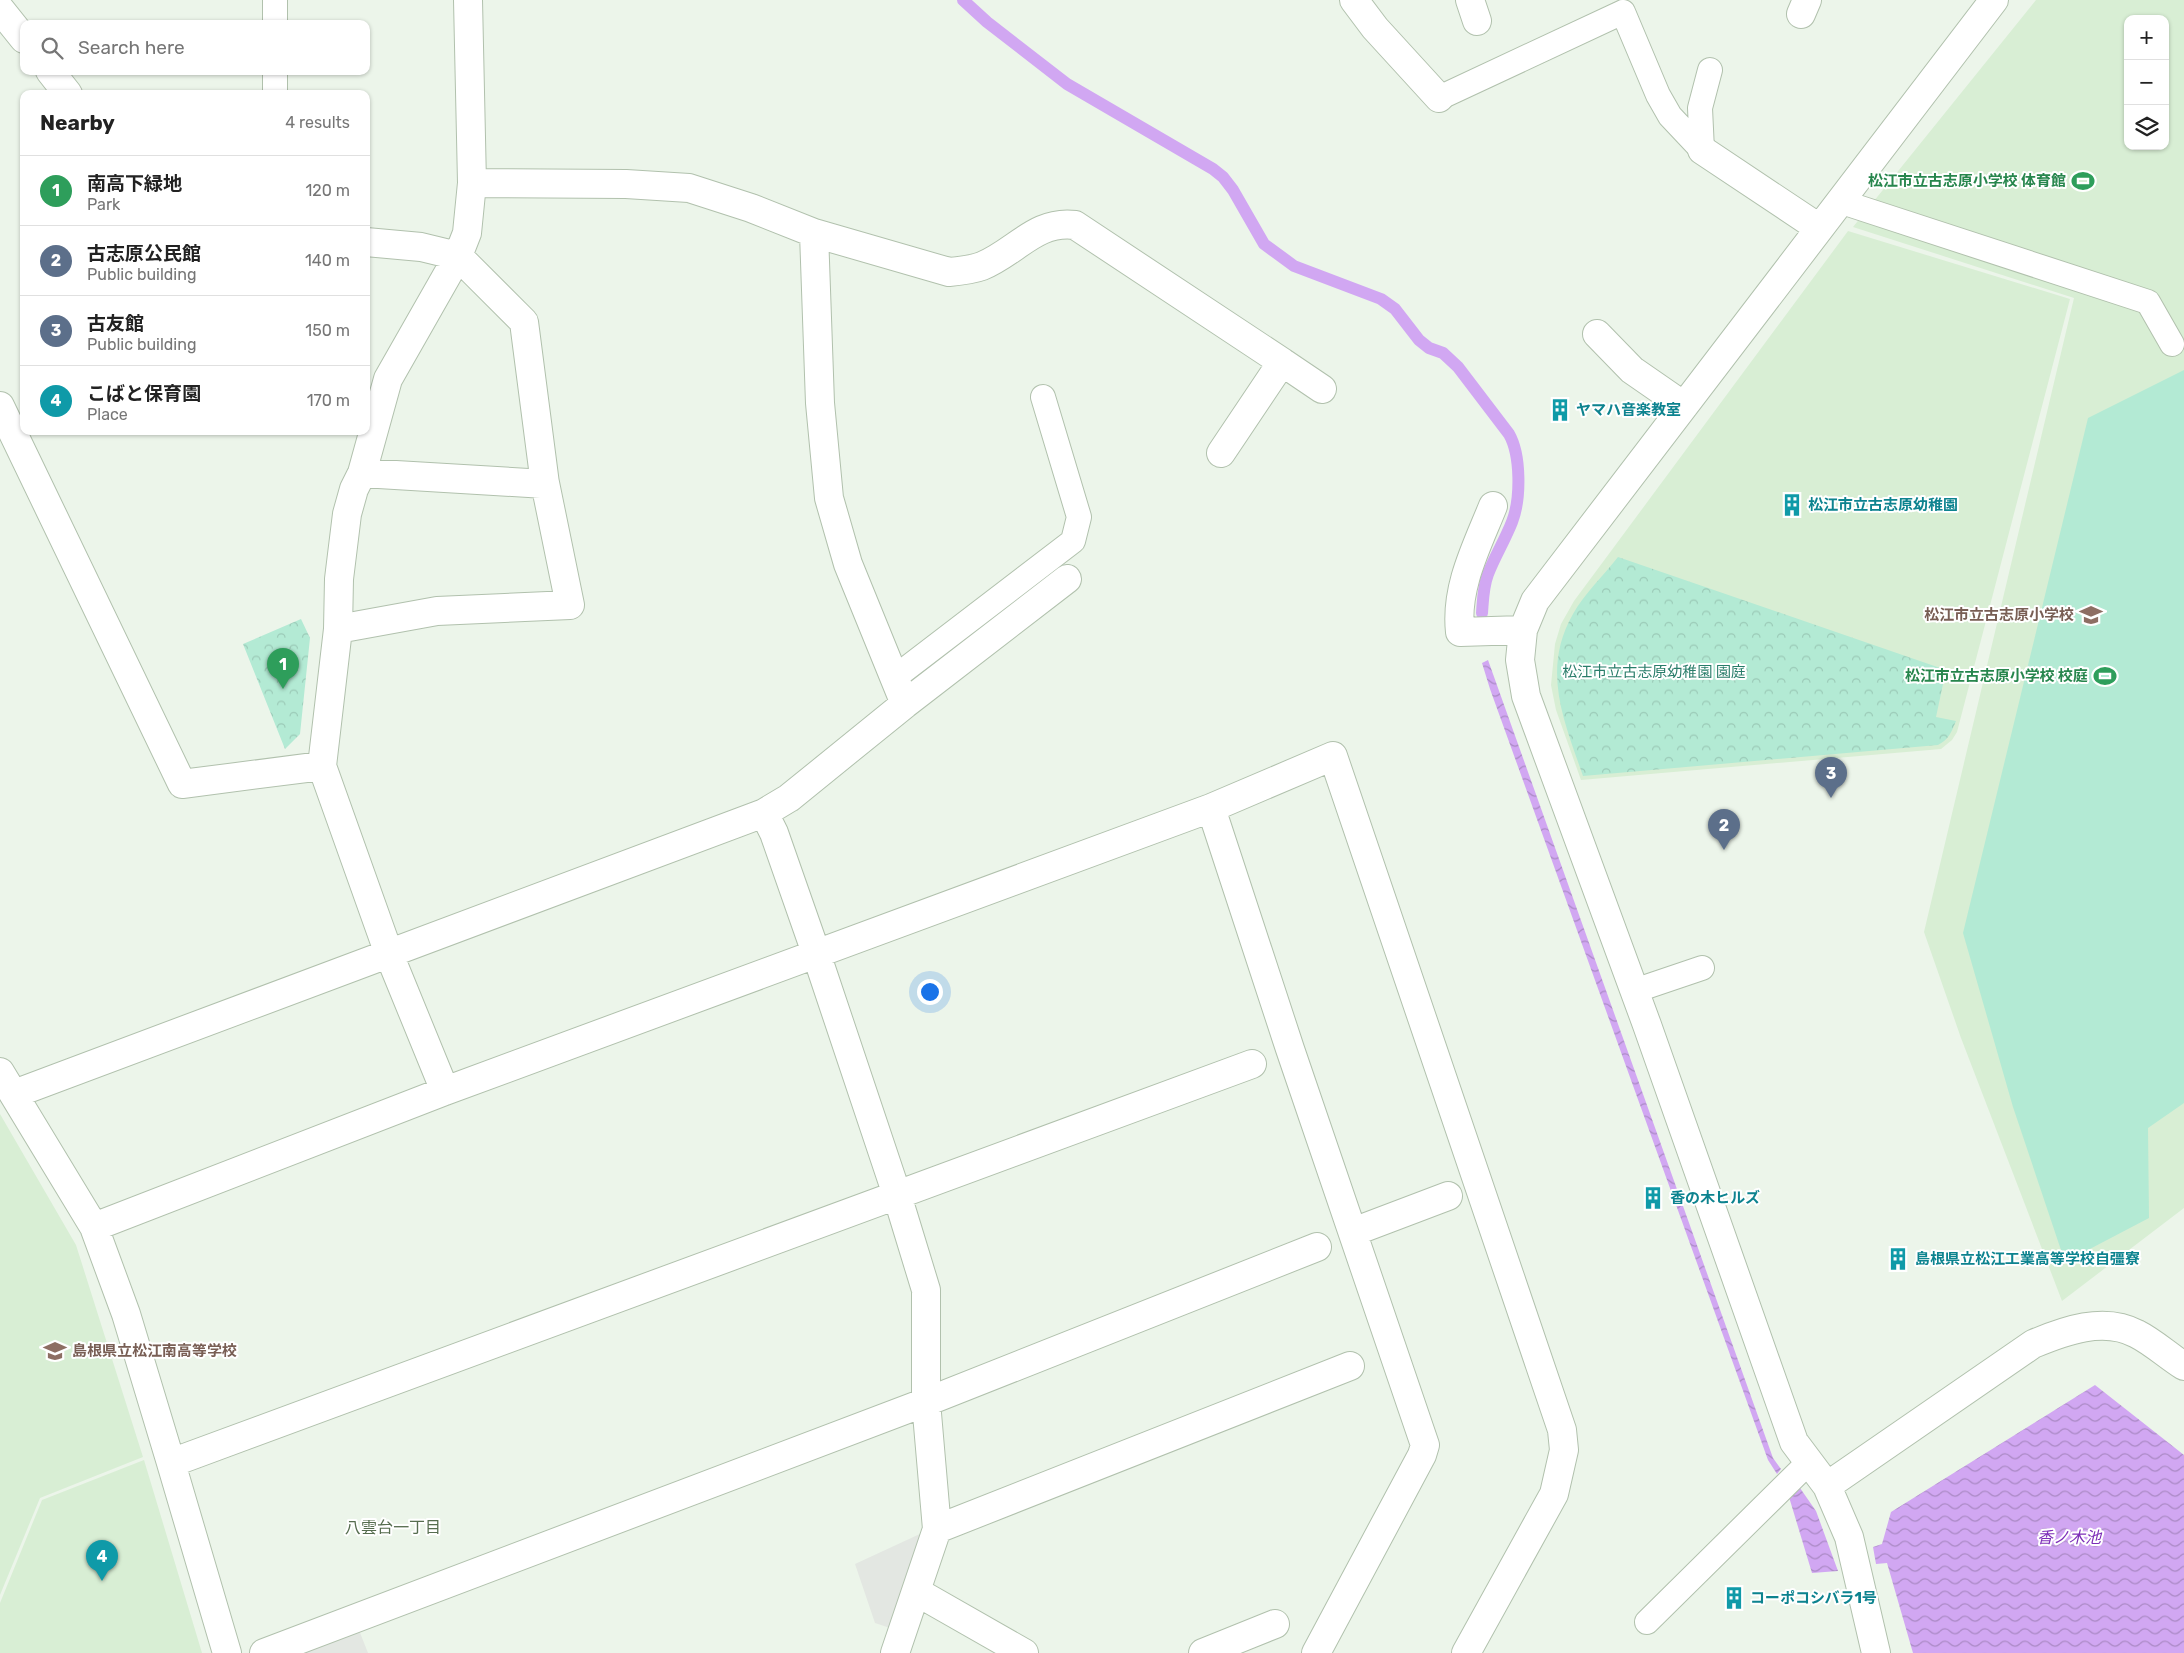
<!DOCTYPE html>
<html lang="en">
<head>
<meta charset="utf-8">
<style>
	:root { --surface:#fff; --page:#f6f6f6; --text:#222; --muted:#767676; --line:#e0e0e0; --accent:#0f766e }
	body { margin:0; font-family:Rubik,"Noto Sans JP",sans-serif; background:var(--page); color:var(--text) }
	.controls { position:absolute; right:15px; top:15px; display:grid; overflow:hidden; border-radius:10px; box-shadow:0 1px 4px #0004 }
	.controls button { width:45px; height:45px; display:grid; place-items:center; padding:0; border:0; border-bottom:1px solid var(--line); background:var(--surface); color:var(--text); font:25px sans-serif }
	.you { position:absolute; left:929px; top:991px; width:18px; height:18px; margin:-12px; border:4px solid #fff; border-radius:50%; background:#1a73e8; box-shadow:0 0 0 8px #1a73e833 }
	.badge { display:grid; place-items:center; width:32px; height:32px; border-radius:50%; background:var(--accent); color:#fff; font-size:16px; font-weight:700 }
	.pin { position:absolute; translate:-50% -41px; filter:drop-shadow(0 1px 2px #0008) }
	.pin::after { content:''; position:absolute; top:26px; width:18px; height:15px; background:inherit; clip-path:polygon(0 0,100% 0,50% 100%) }
	.list { margin:0; padding:0; list-style:none }
	h2 { display:flex; justify-content:space-between; align-items:center; height:65px; margin:0; padding:0 20px; font-size:21px }
	h2 small { font-size:16px; font-weight:400; color:var(--muted) }
	.list li { display:grid; grid-template-columns:32px 1fr auto; gap:15px; align-items:center; box-sizing:border-box; height:70px; padding:0 20px; border-top:1px solid var(--line) }
	.list b { display:block; font-size:19px; white-space:nowrap }
	.list p { margin:0; font-size:16px; white-space:nowrap; color:var(--muted) }
	.list em { font-size:16px; font-style:normal; color:var(--muted) }
	.icon { flex:none; width:28px; height:28px; fill:none; stroke:currentColor; stroke-width:2; stroke-linecap:round; stroke-linejoin:round }
	.map { position:relative; flex:none; width:2184px; height:1653px; overflow:hidden }
	.search { position:absolute; background:var(--surface); box-shadow:0 1px 4px #0004; left:20px; top:20px; width:350px; height:55px; display:flex; align-items:center; gap:12px; box-sizing:border-box; padding:0 18px; border-radius:10px; color:var(--muted); font-size:19px }
	.panel { position:absolute; background:var(--surface); box-shadow:0 1px 4px #0004; left:20px; top:90px; width:350px; height:345px; border-radius:10px }
	.map>svg:first-child { display:block }
	.education { fill:#d8eed4; fill-rule:evenodd }
	.forest { fill:url(#forest-crowns) }
	.pitch { fill:#b3ead4 }
	.parking { fill:#e3e7e2 }
	.water { fill:url(#water-waves) }
	.lines { fill:none; stroke-linecap:round; stroke-linejoin:round }
	.stream { stroke:#d1a7f2; stroke-width:12 }
	.service-casing { stroke:#b1c1ad; stroke-width:26 }
	.minor-casing { stroke:#b1c1ad; stroke-width:30 }
	.service { stroke:#fff; stroke-width:24 }
	.minor { stroke:#fff; stroke-width:28 }
	.labels { text-anchor:middle; stroke-width:4; stroke-linejoin:round; paint-order:stroke }
	.leisure-label { font-size:15px; font-weight:bold; fill:#27864d; stroke:#fff; text-anchor:end }
	.culture-label { font-size:15px; font-weight:bold; fill:#0d838f; stroke:#fff; text-anchor:start }
	.education-label { font-size:15px; font-weight:bold; fill:#785e54; stroke:#fff; text-anchor:end }
	.park-label { font-size:15px; fill:#297d6a; stroke:#fff }
	.neighbourhood-label { font-size:16px; fill:#566d4f; stroke:#fff }
	.water-label { font-size:16px; font-style:italic; fill:#7d2eb8; stroke:#fff }
</style>
</head>
<body>
<div class="map">
<svg width="2184" height="1653" viewBox="0 0 2184 1653">
	<defs>
		<pattern id="forest-crowns" width="20" height="18" patternUnits="userSpaceOnUse" patternTransform="scale(1.25)"><rect width="20" height="18" fill="#b3ead4"/><path d="M2 6a3 3 0 1 1 6 0M12 15a3 3 0 1 1 6 0" fill="none" stroke="#9bcab7"/></pattern>
		<pattern id="water-waves" width="16" height="10" patternUnits="userSpaceOnUse" patternTransform="scale(1.25)"><rect width="16" height="10" fill="#d1a7f2"/><path d="M0 5q4-4 8 0t8 0" fill="none" stroke="#ab8ac5"/></pattern>
	</defs>
	<rect width="100%" height="100%" fill="#ecf5ea"/>
	<!-- education -->
	<path class="education" d="M 2036,0 L 2184,0 L 2184,1208 L 2062,1301 L 1961,1038 L 1924,932 L 2074,298 L 1853,227 ZM 2128,19 L 2165,19 L 2165,146 L 2128,146 Z
		M 1848,231 L 2070,299 L 1957,732 L 1952,740 L 1941,749 L 1581,780 L 1556,710 L 1551,685 L 1555,644 L 1561,624 L 1574,601 Z
		M 0,1114 L 76,1245 L 143,1457 L 40,1498 L 0,1595 Z
		M 144,1460 L 202,1653 L 0,1653 L 0,1603 L 42,1500 Z"/>
	<!-- forest -->
	<path class="forest" d="M 1618,557 L 1946,670 L 1936,717 L 1956,721 C 1951,733 1949,739 1938,745 L 1583,776 C 1564,721 1541,670 1573,614 C 1584,594 1604,575 1618,557 Z
		M 301,619 L 310,638 L 300,734 L 285,749 L 243,644 Z"/>
	<!-- pitch -->
	<path class="pitch" d="M 2184,370 L 2184,1103 L 2148,1128 L 2149,1218 L 2065,1262 L 2013,1107 L 1963,933 L 2088,418 Z"/>
	<!-- parking -->
	<path class="parking" d="M 922,1533 L 890,1628 L 875,1623 L 855,1564 Z
		M 357,1625 L 368,1653 L 284,1653 Z"/>
	<!-- water -->
	<path class="water" d="M 1488,660 L 1773,1458 L 1781,1469 L 1777,1474 L 1768,1460 L 1490,689 L 1482,663 Z
		M 2095,1385 L 2184,1455 L 2184,1653 L 1913,1653 L 1887,1563 L 1876,1564 L 1873,1547 L 1882,1544 L 1891,1512 Z
		M 1800,1488 L 1816,1511 L 1838,1571 L 1812,1573 L 1789,1497 Z"/>
	<g class="lines">
		<!-- stream -->
		<path class="stream" d="M 963,0 L 987,22 L 1067,84 L 1213,169 L 1223,177 L 1233,190 L 1264,244 L 1294,266 L 1381,299 L 1395,309 L 1419,340 L 1429,348 L 1443,353 L 1458,367 L 1509,434 C 1521,455 1521,499 1512,522 C 1505,540 1495,556 1488,574 C 1483,587 1483,600 1482,613"/>
		<defs>
			<path id="service" d="M 275,0 L 275,24
				M 275,71 L 275,94
				M 1439,98 L 1623,12 L 1658,95 L 1670,116 L 1702,150
				M 1702,150 L 1700,108 L 1710,70
				M 1842,202 L 2148,302 L 2172,344
				M 894,678 L 1073,541 L 1079,517 L 1043,397
				M 1634,991 L 1702,968
				M 1647,1622 L 1809,1462"/>
			<path id="minor" d="M 468,0 L 472,183 L 626,184 L 689,188 L 751,208 L 814,233 L 820,403 L 829,498 L 848,564 L 905,704 L 789,798 L 764,813 L 774,833 L 816,953 L 897,1195 L 926,1290 L 926,1402 L 937,1529 L 895,1653
				M 1354,0 L 1375,28 L 1439,98
				M 1470,0 L 1477,21
				M 0,9 L 24,39
				M 1801,14 L 1807,0
				M 50,71 L 68,94
				M 1702,150 L 1819,228
				M 814,233 L 949,272 C 960,271 971,270 982,266 C 1016,252 1036,220 1075,225 L 1282,362 L 1221,453
				M 1597,334 L 1632,370 L 1684,406
				M 1282,362 L 1322,389
				M 0,406 L 182,784 L 322,766
				M 362,473 L 545,484 L 524,322 L 458,256 L 467,233 L 472,183
				M 1493,506 C 1477,546 1455,587 1460,632 L 1523,630
				M 338,629 L 339,579 L 347,514 L 354,489 L 362,473 L 388,379 L 458,256 L 421,247 L 366,242
				M 905,704 L 1067,579
				M 1211,808 L 1290,1049 L 1425,1445 L 1422,1455 L 1316,1653
				M 0,1072 L 94,1227 L 126,1314 L 171,1463
				M 445,1091 L 389,954 L 322,766 L 338,629 L 437,611 L 570,605 L 544,478
				M 14,1094 L 764,813
				M 94,1227 L 445,1091 L 1211,808 L 1333,756 L 1562,1430 L 1564,1450 L 1554,1494 L 1466,1653
				M 1353,1232 L 1448,1196
				M 1827,1486 L 2033,1344 C 2064,1331 2104,1316 2137,1334 C 2153,1342 2168,1356 2184,1366
				M 937,1529 L 1350,1366
				M 917,1592 L 1024,1653
				M 227,1653 L 171,1463 L 1252,1064
				M 264,1653 L 926,1402 L 1317,1247
				M 1203,1653 L 1275,1624
				M 1876,1653 L 1849,1537 L 1827,1486 L 1794,1442 L 1647,1025 L 1526,696 L 1520,660 L 1523,630 L 1535,601 L 1994,0"/>
		</defs>
		<!-- service casing -->
		<use href="#service" class="service-casing"/>
		<!-- minor casing -->
		<use href="#minor" class="minor-casing"/>
		<!-- service -->
		<use href="#service" class="service"/>
		<!-- minor -->
		<use href="#minor" class="minor"/>
	</g>
	<!-- icons -->
	<defs>
		<symbol id="stadium-bare" viewBox="-9 -9 18 18"><path d="M0-5a6.5 5 0 1 0 0 10a6.5 5 0 1 0 0-10ZM-3.5-1.8h7v3.6h-7Z" fill="#2e9e5b" stroke="#fff" stroke-width="2.5" paint-order="stroke"/></symbol>
		<symbol id="building-bare" viewBox="-9 -9 18 18"><path d="M-4-6H4V6H1V3H-1V6H-4ZM-2.5-4.3h1.7v1.8h-1.7ZM.8-4.3h1.7v1.8H.8ZM-2.5-1h1.7V.8h-1.7ZM.8-1h1.7V.8H.8Z" fill="#0f9aa8" stroke="#fff" stroke-width="2.5" paint-order="stroke"/></symbol>
		<symbol id="school-bare" viewBox="-9 -9 18 18"><path d="M0-5L7-2L0 1L-7-2ZM-4 1L0 2.5L4 1V4Q0 6-4 4Z" fill="#8d6e63" stroke="#fff" stroke-width="2.5" paint-order="stroke"/></symbol>
	</defs>
	<g fill-rule="evenodd">
		<use href="#stadium-bare" x="2067" y="165" width="32" height="32"/>
		<use href="#building-bare" x="1544" y="394" width="32" height="32"/>
		<use href="#building-bare" x="1776" y="489" width="32" height="32"/>
		<use href="#school-bare" x="2075" y="599" width="32" height="32"/>
		<use href="#stadium-bare" x="2089" y="660" width="32" height="32"/>
		<use href="#building-bare" x="1637" y="1182" width="32" height="32"/>
		<use href="#building-bare" x="1882" y="1243" width="32" height="32"/>
		<use href="#school-bare" x="39" y="1335" width="32" height="32"/>
		<use href="#building-bare" x="1718" y="1582" width="32" height="32"/>
	</g>
	<g class="labels">
		<!-- leisure labels -->
		<g class="leisure-label">
			<text x="2066" y="186">松江市立古志原小学校 体育館</text>
			<text x="2088" y="681">松江市立古志原小学校 校庭</text>
		</g>
		<!-- culture labels -->
		<g class="culture-label">
			<text x="1576" y="415">ヤマハ音楽教室</text>
			<text x="1808" y="510">松江市立古志原幼稚園</text>
			<text x="1670" y="1203">香の木ヒルズ</text>
			<text x="1915" y="1264">島根県立松江工業高等学校自彊寮</text>
			<text x="1750" y="1603">コーポコシバラ1号</text>
		</g>
		<!-- education labels -->
		<g class="education-label">
			<text x="2074" y="620">松江市立古志原小学校</text>
			<text x="72" y="1356" text-anchor="start">島根県立松江南高等学校</text>
		</g>
		<!-- park labels -->
		<g class="park-label">
			<text x="1654" y="677">松江市立古志原幼稚園 園庭</text>
		</g>
		<!-- neighbourhood labels -->
		<g class="neighbourhood-label">
			<text x="393" y="1533">八雲台一丁目</text>
		</g>
		<!-- water labels -->
		<g class="water-label">
			<text x="2069" y="1543">香ノ木池</text>
		</g>
	</g>
</svg>
<div class="controls">
<button>+</button>
<button>−</button>
<button><svg class="icon" aria-label="layers" viewBox="0 0 24 24"><path d="M12 4l9 5-9 5-9-5zM3 14l9 5 9-5"/></svg></button>
</div>
<div class="you"></div>
<div class="pin badge" style="left:283px;top:689px;background:#2e9e5b">1</div>
<div class="pin badge" style="left:1724px;top:850px;background:#5c6f8a">2</div>
<div class="pin badge" style="left:1831px;top:798px;background:#5c6f8a">3</div>
<div class="pin badge" style="left:102px;top:1581px;background:#0f9aa8">4</div>
<div class="search"><svg class="icon" aria-label="search" viewBox="0 0 24 24"><circle cx="10" cy="10" r="6"/><path d="M15 15l6 6"/></svg>Search here</div>
<section class="panel">
<h2>Nearby<small>4 results</small></h2>
<ul class="list">
<li><span class="badge" style="background:#2e9e5b">1</span><div><b>南高下緑地</b><p>Park</p></div><em>120 m</em></li>
<li><span class="badge" style="background:#5c6f8a">2</span><div><b>古志原公民館</b><p>Public building</p></div><em>140 m</em></li>
<li><span class="badge" style="background:#5c6f8a">3</span><div><b>古友館</b><p>Public building</p></div><em>150 m</em></li>
<li><span class="badge" style="background:#0f9aa8">4</span><div><b>こばと保育園</b><p>Place</p></div><em>170 m</em></li>
</ul>
</section>
</div>
</body>
</html>
